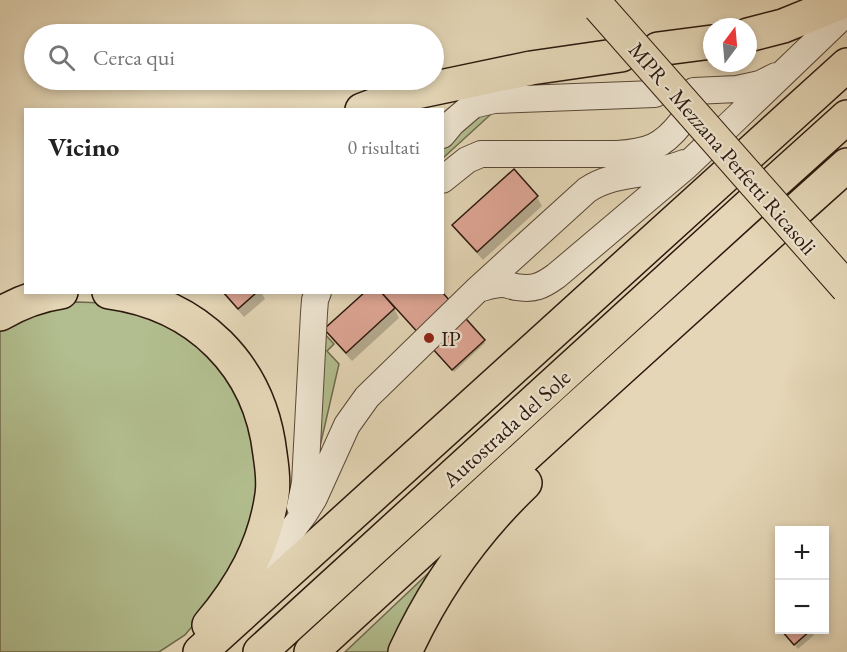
<!DOCTYPE html>
<html lang="it">
<head>
<meta charset="utf-8">
<style>
	:root { --surface:#fff; --page:#f2f2f2; --text:#222; --muted:#767676; --line:#e0e0e0 }
	body { margin:0; font-family:"EB Garamond",serif; background:var(--page); color:var(--text) }
	.controls { position:absolute; right:18px; bottom:18px; display:grid; overflow:hidden; border-radius:0px; box-shadow:0 3px 9px #0003 }
	.controls button { width:54px; height:54px; display:grid; place-items:center; padding:0; border:0; border-bottom:2px solid var(--line); background:var(--surface); color:var(--text); font:30px sans-serif }
	.compass { position:absolute; left:703px; top:18px; width:54px; height:54px; border-radius:50%; background:var(--surface); box-shadow:0 3px 9px #0003; rotate:16deg }
	.list { margin:0; padding:0; list-style:none }
	h2 { display:flex; justify-content:space-between; align-items:center; height:78px; margin:0; padding:0 24px; font-size:26px }
	h2 small { font-size:20px; font-weight:400; color:var(--muted) }
	.icon { flex:none; width:33px; height:33px; fill:none; stroke:currentColor; stroke-width:2; stroke-linecap:round; stroke-linejoin:round }
	.map { position:relative; flex:none; width:847px; height:652px; overflow:hidden }
	.search { position:absolute; background:var(--surface); box-shadow:0 3px 9px #0003; left:24px; top:24px; width:420px; height:66px; display:flex; align-items:center; gap:15px; box-sizing:border-box; padding:0 21px; border-radius:33px; color:var(--muted); font-size:22px }
	.panel { position:absolute; background:var(--surface); box-shadow:0 3px 9px #0003; left:24px; top:108px; width:420px; height:186px; border-radius:0px }
	.map>svg:first-child { display:block }
	.green { fill:#b2be8f; stroke:#6f6b4e; stroke-width:1.5 }
	.shadow { fill:#0003 }
	.building { fill:#dfa696; stroke:#2c180d; stroke-width:1.5 }
	.lines { fill:none; stroke-linecap:round; stroke-linejoin:round }
	.minor-casing { stroke:#5a4837; stroke-width:28 }
	.highway-casing { stroke:#2c180d; stroke-width:36 }
	.minor { stroke:#ede4d0; stroke-width:26 }
	.highway { stroke:#e4d6b6; stroke-width:33 }
	.major-bridge-casing { stroke:#2c180d; stroke-width:34; stroke-linecap:butt }
	.major-bridge { stroke:#e4d6b6; stroke-width:32 }
	.poi-dot { fill:#8f2418; stroke:#ede4d0; stroke-width:2 }
	.labels { text-anchor:middle; stroke-width:4.5; stroke-linejoin:round; paint-order:stroke }
	.street-label { font-size:22px; fill:#2c180d; stroke:#ede4d0 }
	.poi-label { font-size:22px; fill:#2c180d; stroke:#ede4d0; text-anchor:start }
</style>
</head>
<body>
<div class="map">
<svg width="847" height="652" viewBox="0 0 847 652">
	<rect width="100%" height="100%" fill="#e4d6b6"/>
	<filter id="stains"><feTurbulence type="fractalNoise" baseFrequency=".00333" numOctaves="4"/><feColorMatrix values="0 0 0 0 .2 0 0 0 0 .09 0 0 0 0 .02 0 0 0 .5 -.17"/></filter>
	<radialGradient id="worn" r=".72"><stop offset=".6" stop-color="#630" stop-opacity="0"/><stop offset="1" stop-color="#630" stop-opacity=".3"/></radialGradient>
	<!-- green -->
	<path class="green" d="M 501,105 L 443,158 L 442,146 L 452,130 Z
		M 77,302 L 104,303 L 128,306 L 196,339 L 243,398 L 260,464 L 251,536 L 205,611 L 185,635 L 159,652 L 0,652 L 0,331 C 19,312 50,306 77,302 Z
		M 321,330 L 334,344 L 327,351 L 339,364 L 318,455 Z
		M 438,564 L 397,652 L 345,652 Z"/>
	<!-- shadow -->
	<path class="shadow" d="M 514,171 L 537,197 L 542,206 L 483,260 L 459,234 L 454,226 Z
		M 222,292 L 261,292 L 265,299 L 244,317 Z
		M 367,292 L 440,292 L 485,343 L 454,372 L 394,305 L 393,306 L 399,318 L 352,361 L 331,338 L 326,330 Z
		M 782,630 L 811,630 L 814,635 L 798,649 Z"/>
	<!-- building -->
	<path class="building" d="M 514,169 L 538,196 L 477,252 L 452,225 Z
		M 223,292 L 257,292 L 238,309 Z
		M 365,292 L 381,292 L 395,308 L 346,353 L 324,329 Z
		M 381,292 L 442,292 L 485,340 L 452,370 Z
		M 781,630 L 811,630 L 794,645 Z"/>
	<g class="lines">
		<defs>
			<path id="minor" d="M 694,91 L 737,89 L 760,84 L 776,76
				M 726,128 L 847,12
				M 442,135 L 452,123 L 473,105 L 494,100 L 655,94
				M 442,180 L 467,160 L 481,154 L 617,154 C 648,152 662,147 681,123
				M 478,289 L 587,190 C 616,170 652,177 684,163
				M 300,507 L 305,483 L 314,313 L 315,300 L 318,292
				M 246,584 L 270,560 L 304,514 L 314,498 L 347,425 L 367,397 L 478,289 C 486,287 494,284 502,284 C 507,284 511,286 516,287 C 534,290 542,286 556,276 L 685,167 L 704,149"/>
			<path id="highway" d="M 748,35 L 783,26 L 847,0
				M 658,49 L 712,42
				M 362,110 L 402,95 L 531,68 L 621,55
				M 750,153 L 847,65
				M 776,181 L 847,117
				M 798,209 L 847,165
				M 109,292 C 197,304 260,365 270,454 C 272,467 274,482 272,495 C 265,546 241,587 209,625
				M 0,314 C 19,303 40,295 61,292
				M 200,652 L 726,175
				M 260,652 L 752,203
				M 311,652 L 573,412 L 775,229
				M 405,652 C 434,589 475,531 525,483"/>
		</defs>
		<!-- minor casing -->
		<use href="#minor" class="minor-casing"/>
		<!-- highway casing -->
		<use href="#highway" class="highway-casing"/>
		<!-- minor -->
		<use href="#minor" class="minor"/>
		<!-- highway -->
		<use href="#highway" class="highway"/>
		<defs>
			<path id="major-bridge" d="M 599,7 L 847,288"/>
		</defs>
		<!-- major-bridge casing -->
		<use href="#major-bridge" class="major-bridge-casing"/>
		<!-- major-bridge -->
		<use href="#major-bridge" class="major-bridge"/>
	</g>
	<!-- markers -->
	<circle class="poi-dot" cx="429" cy="338" r="6"/>
	<g class="labels">
		<!-- street labels -->
		<g class="street-label">
			<text transform="translate(723 148) rotate(49)" y="8">MPR - Mezzana Perfetti Ricasoli</text>
			<text transform="translate(506 428) rotate(-42)" y="8">Autostrada del Sole</text>
		</g>
		<!-- poi labels -->
		<g class="poi-label">
			<text x="441" y="346">IP</text>
		</g>
	</g>
	<rect width="100%" height="100%" filter="url(#stains)"/>
	<rect width="100%" height="100%" fill="url(#worn)"/>
</svg>
<div class="controls">
<button>+</button>
<button>−</button>
</div>
<svg class="compass" viewBox="-18 -18 36 36"><path d="M0-13l5 13h-10z" fill="#e53935"/><path d="M0 13l5-13h-10z" fill="#767676"/></svg>
<div class="search"><svg class="icon" aria-label="search" viewBox="0 0 24 24"><circle cx="10" cy="10" r="6"/><path d="M15 15l6 6"/></svg>Cerca qui</div>
<section class="panel">
<h2>Vicino<small>0 risultati</small></h2>
<ul class="list">
</ul>
</section>
</div>
</body>
</html>
